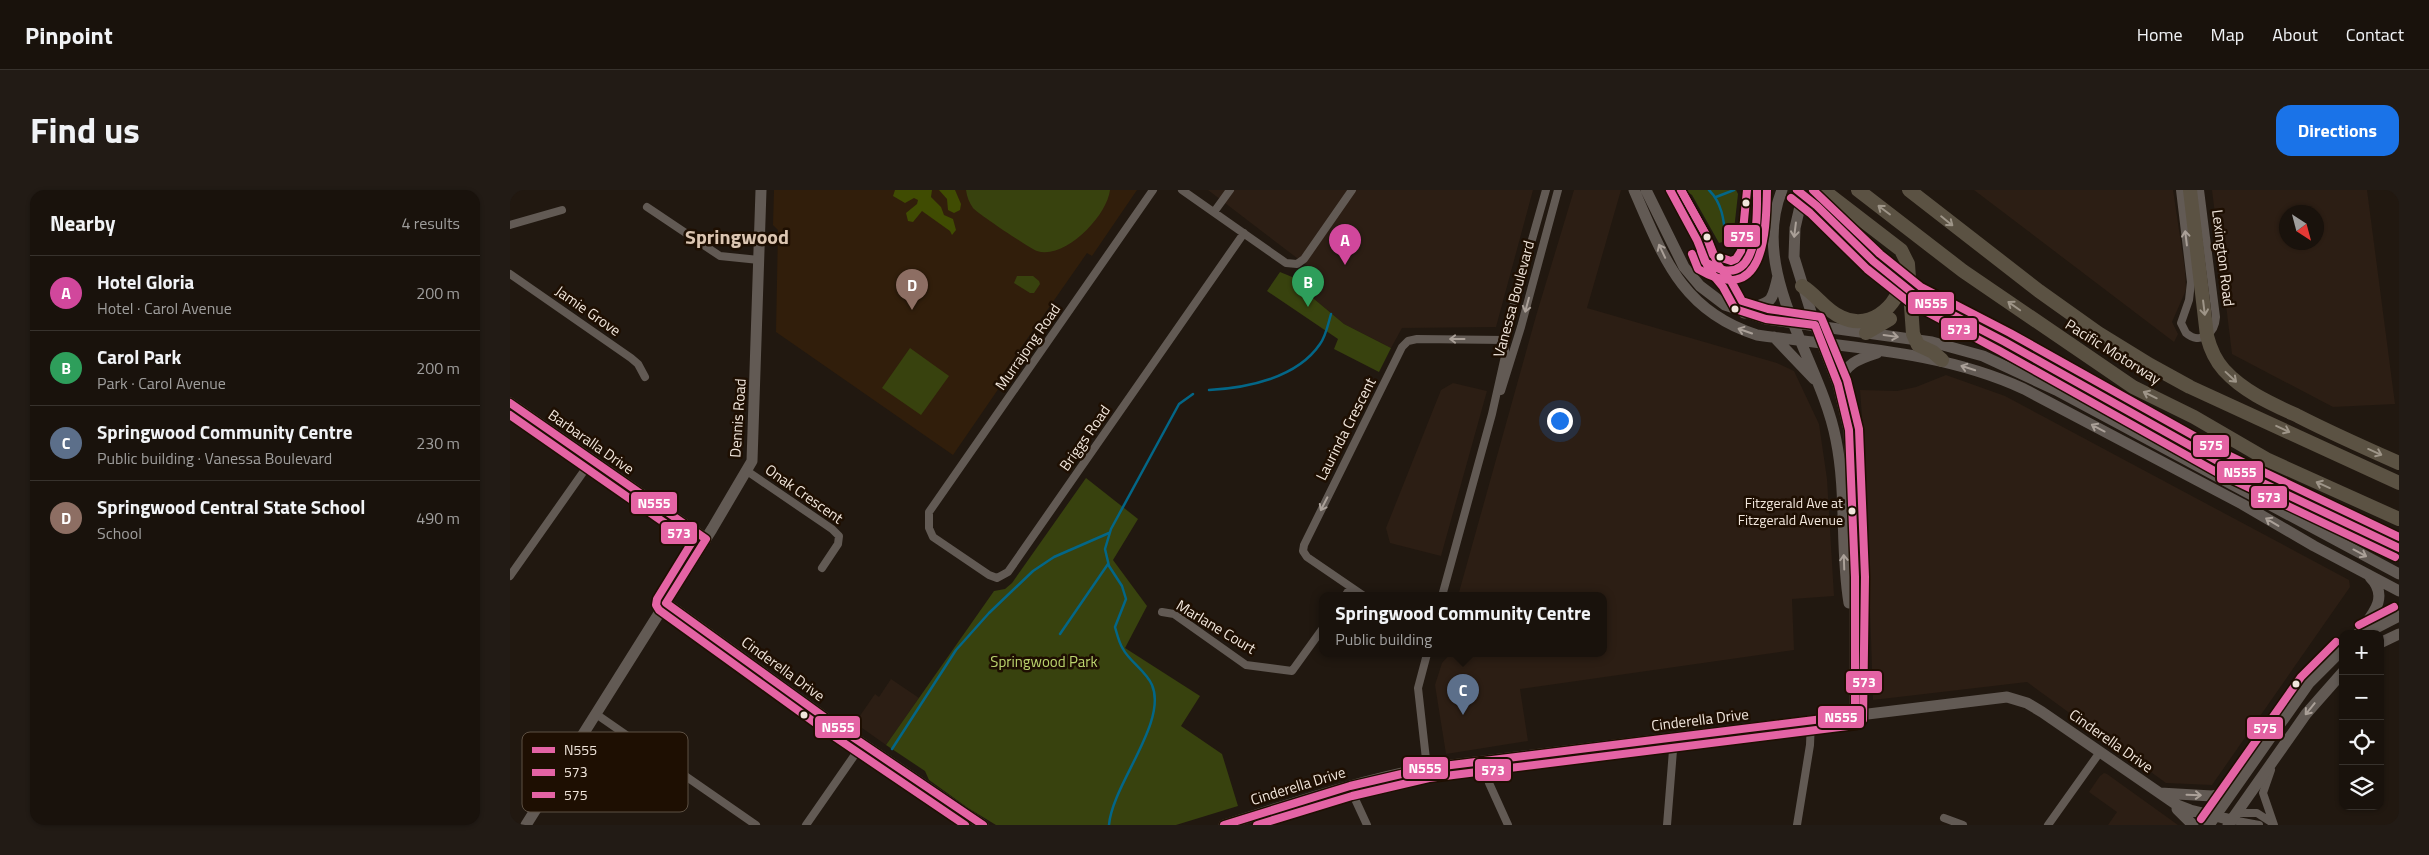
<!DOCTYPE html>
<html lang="en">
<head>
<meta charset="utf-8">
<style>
	:root { --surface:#19120c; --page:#221b15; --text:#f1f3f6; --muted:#9f9e9d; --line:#37322d; --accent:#1a73e8 }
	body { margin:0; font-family:"Titillium Web",sans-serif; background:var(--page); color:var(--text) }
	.controls { position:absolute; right:15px; bottom:15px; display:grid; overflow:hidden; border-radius:10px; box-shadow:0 1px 4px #0004 }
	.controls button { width:45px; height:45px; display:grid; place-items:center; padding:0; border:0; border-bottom:1px solid var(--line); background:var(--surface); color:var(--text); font:25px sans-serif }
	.compass { position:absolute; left:1769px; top:15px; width:45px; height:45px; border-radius:50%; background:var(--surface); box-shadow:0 1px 4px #0004; rotate:144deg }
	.you { position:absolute; left:1049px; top:230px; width:18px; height:18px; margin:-12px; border:4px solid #fff; border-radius:50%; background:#1a73e8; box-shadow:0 0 0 8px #1a73e833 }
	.badge { display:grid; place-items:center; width:32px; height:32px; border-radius:50%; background:var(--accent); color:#fff; font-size:16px; font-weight:700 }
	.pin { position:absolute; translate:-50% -41px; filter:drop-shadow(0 1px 2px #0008) }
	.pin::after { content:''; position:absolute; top:26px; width:18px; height:15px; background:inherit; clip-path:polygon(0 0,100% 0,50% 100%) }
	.popup { position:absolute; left:809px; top:402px; width:288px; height:65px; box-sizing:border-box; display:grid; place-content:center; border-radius:10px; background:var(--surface); filter:drop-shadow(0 1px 4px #0005); font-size:16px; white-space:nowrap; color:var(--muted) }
	.popup b { font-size:19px; color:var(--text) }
	.popup::after { content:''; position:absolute; left:50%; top:100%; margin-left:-10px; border:10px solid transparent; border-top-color:var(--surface) }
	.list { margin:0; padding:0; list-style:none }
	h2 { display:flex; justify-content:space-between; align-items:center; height:65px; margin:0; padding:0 20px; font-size:21px }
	h2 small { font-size:16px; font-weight:400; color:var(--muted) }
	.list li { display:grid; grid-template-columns:32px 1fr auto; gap:15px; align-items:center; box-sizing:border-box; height:75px; padding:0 20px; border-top:1px solid var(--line) }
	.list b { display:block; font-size:19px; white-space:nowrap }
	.list p { margin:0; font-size:16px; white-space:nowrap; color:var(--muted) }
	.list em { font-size:16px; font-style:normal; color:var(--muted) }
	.icon { flex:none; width:28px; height:28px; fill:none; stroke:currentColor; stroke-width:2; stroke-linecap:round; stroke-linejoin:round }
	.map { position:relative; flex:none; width:1889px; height:635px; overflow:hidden; border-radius:15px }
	header { display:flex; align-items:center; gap:30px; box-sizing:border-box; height:70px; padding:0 25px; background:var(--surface); border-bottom:1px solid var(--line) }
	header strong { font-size:24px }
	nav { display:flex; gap:28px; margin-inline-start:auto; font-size:18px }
	.intro { display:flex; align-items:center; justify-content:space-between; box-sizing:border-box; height:120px; padding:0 30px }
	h1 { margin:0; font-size:35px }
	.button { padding:12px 22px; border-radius:15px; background:var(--accent); color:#fff; font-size:18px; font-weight:700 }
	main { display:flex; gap:30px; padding:0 30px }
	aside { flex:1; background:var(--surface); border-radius:15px; box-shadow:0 1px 4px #0004 }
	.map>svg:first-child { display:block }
	.commercial { fill:#2c1e14; fill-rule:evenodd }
	.built { fill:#311e0b }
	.green { fill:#38420e }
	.forest { fill:#404c02 }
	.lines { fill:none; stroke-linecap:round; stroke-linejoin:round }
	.stream { stroke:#036687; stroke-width:2.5 }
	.secondary-tunnel { stroke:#40372f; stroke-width:11; stroke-dasharray:11 5.5; stroke-linecap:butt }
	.street { stroke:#625a54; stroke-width:8 }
	.secondary { stroke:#625a54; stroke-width:11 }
	.highway { stroke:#5b5243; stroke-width:14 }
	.bus-1-casing { stroke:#1e0f02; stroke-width:11 }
	.bus-2-casing { stroke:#1e0f02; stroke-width:11 }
	.bus-3-casing { stroke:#1e0f02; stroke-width:11 }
	.bus-1 { stroke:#e463a4; stroke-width:8 }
	.bus-2 { stroke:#e463a4; stroke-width:8 }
	.bus-3 { stroke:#e463a4; stroke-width:8 }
	.oneway { stroke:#9e9588 }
	.oneway2 { stroke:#aaa098 }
	.bus-dot { fill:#f1e6dc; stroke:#1e0f02; stroke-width:2 }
	.labels { text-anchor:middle; stroke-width:5; stroke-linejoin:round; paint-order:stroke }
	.bus-label { font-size:14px; fill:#f1e6dc; stroke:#1e0f02; text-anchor:end }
	.street-label { font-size:15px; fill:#f1e6dc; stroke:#1e0f02 }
	.park-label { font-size:15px; fill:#bbd46e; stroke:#1e0f02 }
	.district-label { font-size:20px; font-weight:bold; fill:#dcc6b2; stroke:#1e0f02 }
	.key { fill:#1e0f02; stroke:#5d5043; stroke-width:1 }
	.key-label { font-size:14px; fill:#f1e6dc }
	.line-badge { stroke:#1e0f02; stroke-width:2 }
	.badge-label { font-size:14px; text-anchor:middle; font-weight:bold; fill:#fff }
</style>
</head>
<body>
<header>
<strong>Pinpoint</strong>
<nav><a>Home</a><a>Map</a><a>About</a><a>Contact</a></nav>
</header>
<div class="intro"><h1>Find us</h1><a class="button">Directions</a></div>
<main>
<aside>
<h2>Nearby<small>4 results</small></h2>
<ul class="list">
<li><span class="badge" style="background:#d1479c">A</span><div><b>Hotel Gloria</b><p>Hotel · Carol Avenue</p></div><em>200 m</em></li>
<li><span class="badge" style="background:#2e9e5b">B</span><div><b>Carol Park</b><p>Park · Carol Avenue</p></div><em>200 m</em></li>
<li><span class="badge" style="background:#5c6f8a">C</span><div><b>Springwood Community Centre</b><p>Public building · Vanessa Boulevard</p></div><em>230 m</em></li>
<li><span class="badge" style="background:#8d6e63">D</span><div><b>Springwood Central State School</b><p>School</p></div><em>490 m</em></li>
</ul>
</aside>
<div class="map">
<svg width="1889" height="635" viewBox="0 0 1889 635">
	<rect width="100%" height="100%" fill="#211810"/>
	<!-- commercial -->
	<path class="commercial" d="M 698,0 L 1023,0 L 986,137 L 892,138 L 881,158 L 834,134 L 791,98 L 800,78 Z
		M 1064,0 L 1111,0 L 1077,118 L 1267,173 L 1284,181 L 1309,234 L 1317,289 L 1324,406 L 1282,409 L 1284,460 L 1010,499 L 1018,551 L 936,564 L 925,495 L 932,473 L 940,464 L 1093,464 L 1093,406 L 948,406 L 1026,126 Z
		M 1464,0 L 1663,0 L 1675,80 L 1676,100 L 1662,132 L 1668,144 L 1664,152 Z
		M 1702,0 L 1857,0 L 1885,214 L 1823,217 L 1722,164 ZM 1776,22 L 1806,22 L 1806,52 L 1776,52 Z
		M 1436,185 L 1495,206 L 1839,390 L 1840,397 L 1702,595 L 1656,593 L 1517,492 L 1363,510 L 1355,266 L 1350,200 L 1387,201 L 1406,197 Z
		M 943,193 L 977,201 L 931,366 L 880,353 L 876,338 L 931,200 Z
		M 381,489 L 409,508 L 376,555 L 345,533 L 365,504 L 369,507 Z
		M 1594,583 L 1597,584 L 1668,635 L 1598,635 L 1607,622 L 1579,602 L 1590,586 Z"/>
	<!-- built -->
	<path class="built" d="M 264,0 L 627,0 L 582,66 L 577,63 L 485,195 L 489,198 L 443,265 L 266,142 L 268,40 L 263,35 Z"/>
	<!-- green -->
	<path class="green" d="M 456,0 L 600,0 C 597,26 555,70 527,61 C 519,58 467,23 463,18 C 459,12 457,7 456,0 Z
		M 1175,0 L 1226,0 L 1228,4 L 1223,49 L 1209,53 L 1182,5 Z
		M 770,82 L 792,91 L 791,98 L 834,134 L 881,158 L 869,182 L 824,159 L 828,149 L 757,101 Z
		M 507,86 L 523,86 L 529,91 L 530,94 L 524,103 L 520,103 L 504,93 Z
		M 400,158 L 439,186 L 411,225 L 372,198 Z
		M 576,288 L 628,329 L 603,370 L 637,416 L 615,458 L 690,506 L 671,536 L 712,564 L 728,616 L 666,635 L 486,635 L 458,618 L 419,590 L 415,581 L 376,555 L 484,401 L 495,399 L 502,393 Z"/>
	<!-- forest -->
	<path class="forest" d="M 385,0 L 422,0 L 421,7 L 431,17 L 434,25 L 443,29 L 446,40 L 442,45 L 440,41 L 412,21 L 403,32 L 398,31 L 396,23 L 407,14 L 408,10 L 404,8 L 395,13 L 383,6 Z
		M 429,0 L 445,0 L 451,14 L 450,20 L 444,23 L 438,20 L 437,9 Z"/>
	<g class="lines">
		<!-- stream -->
		<path class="stream" d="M 1199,0 C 1213,14 1214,32 1216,51
			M 1206,7 L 1224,0
			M 699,200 C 737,198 787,188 810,154 C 816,146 818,134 821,124
			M 550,444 L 598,374
			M 382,559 L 446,460 L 479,423 L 523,381 L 544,367 L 599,343
			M 599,635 C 602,595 658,532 642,495 C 636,481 620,472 613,459 C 609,453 607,444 605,437 L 616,409 L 612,396 L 599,376 L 595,359 L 601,339 L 669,214 L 683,204"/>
		<!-- secondary-tunnel -->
		<path class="secondary-tunnel" d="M 1291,12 L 1296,0"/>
		<!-- street -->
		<path class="street" d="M 643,0 L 419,322 L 419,338 L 423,347 L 479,385 L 487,388 L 498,382 L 734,43
			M 672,0 L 776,73 L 787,74 L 794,69 L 842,0
			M 1670,0 L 1681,92 L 1679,110 L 1671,133 L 1676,143 C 1690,155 1705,144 1706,127 L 1690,0
			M 137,17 L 210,66 L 249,70
			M 704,22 L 720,0
			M 0,35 L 52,20
			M 0,84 L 121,168 L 128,174 L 135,187
			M 991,201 L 1011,137 L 1048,0
			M 237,281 L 322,339 L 329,346 L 328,354 L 312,378
			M 0,386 L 81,271
			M 835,406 L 841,397
			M 854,406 L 797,367 L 793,361 L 794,355 L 892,157 L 898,151 L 907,149 L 995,150
			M 932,406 L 982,224 L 995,166 L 995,150 L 999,131 L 1036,0
			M 652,422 L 664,424 L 736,475 L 782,481 L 813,438
			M 86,524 L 246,635
			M 974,572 L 979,593 L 998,635
			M 917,578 L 908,498 L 917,464
			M 1761,580 L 1753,603 L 1764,635
			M 839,596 L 857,635
			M 1727,623 L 1747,623 L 1761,632
			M 1434,628 L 1453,635
			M 1722,630 L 1749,635
			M 296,635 L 353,553
			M 1157,635 L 1164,548
			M 1287,635 L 1300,555 L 1301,530
			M 1538,635 L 1590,562"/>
		<!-- secondary -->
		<path class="secondary" d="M 1124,0 C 1153,66 1171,121 1247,145 C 1337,158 1430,160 1514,199 L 1732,314 L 1804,356 L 1889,401
			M 1136,0 L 1174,77 L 1190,96 L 1215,115 L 1256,129 L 1422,152 L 1473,166 L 1546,200 L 1889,384
			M 1272,0 C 1238,84 1311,170 1326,250 C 1337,304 1330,359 1339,413
			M 1291,12 L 1285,38 L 1284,67 L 1305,135 L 1328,194 L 1339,240 L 1345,387 L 1345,525
			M 1234,123 C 1259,107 1260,122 1268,86
			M 1264,147 L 1304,189
			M 1328,194 C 1335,174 1348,169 1367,163
			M 0,213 L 196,349
			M 156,413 L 328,537 L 473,635
			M 1848,444 C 1860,427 1881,408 1860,387
			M 1854,444 L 1889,426
			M 1870,453 L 1889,444
			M 1650,603 L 1702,606 L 1720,603
			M 1667,619 L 1683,635
			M 16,635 L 202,339 L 242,271 L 251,0
			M 714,635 C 781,614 847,591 917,578 L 1497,507 L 1517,513 L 1532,522 L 1667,615 L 1680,620 L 1722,630
			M 1699,635 L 1799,493 L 1833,459
			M 1718,635 L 1796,524 L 1833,482"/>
		<!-- highway -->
		<path class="highway" d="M 1313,0 L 1391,60 L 1398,74 L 1403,144 L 1408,155 L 1423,162 L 1432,170
			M 1348,0 L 1453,81 L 1623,197 L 1684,227 L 1758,270 L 1889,329
			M 1399,0 L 1529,101 L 1588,143 L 1640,175 L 1680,197 L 1889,293
			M 1680,0 L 1697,146 C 1700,158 1705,170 1714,180 C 1734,202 1762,214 1788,226 C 1821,243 1855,258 1889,273
			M 1292,96 C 1307,105 1315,120 1331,127 C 1362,143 1394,111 1393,80
			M 1356,143 L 1380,129"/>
		<defs>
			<path id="bus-1" d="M 1287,0 L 1307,16 L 1363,71 L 1405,105 L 1495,152 L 1713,274 L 1889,358
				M 1191,61 L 1195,72 C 1201,75 1207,79 1213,80 C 1250,88 1247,22 1247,0
				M 0,213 L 196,349 L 156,413 L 328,537 L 473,635
				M 714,635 L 840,596 L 917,578 L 1345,525 L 1345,387 L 1339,240 L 1328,194 L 1305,135 L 1256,129 L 1225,119 L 1213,97 L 1199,80 L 1187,50 L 1160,0"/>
			<path id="bus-2" d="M 1281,8 L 1300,23 L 1357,79 L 1400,113 L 1490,161 L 1708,283 L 1885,367
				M 1182,64 L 1188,79 C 1254,118 1256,45 1257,0
				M 0,225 L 182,352 L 147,409 L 146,415 L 149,420 L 322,545 L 455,635
				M 747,635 L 842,606 L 919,588 L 1346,535 L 1353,530 L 1355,387 L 1349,239 L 1337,190 L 1311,127 L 1258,119 L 1232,111 L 1221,91 L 1208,75 L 1196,45 L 1171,0"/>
			<path id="bus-3" d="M 1171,0 L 1196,45 L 1203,65 L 1221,71 L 1226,69 L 1231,61 L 1237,0
				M 1303,0 L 1370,64 L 1411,97 L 1500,143 L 1718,265 L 1889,347
				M 1849,435 L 1884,417
				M 1691,629 L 1791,487 L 1826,452"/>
		</defs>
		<!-- bus-1 casing -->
		<use href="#bus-1" class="bus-1-casing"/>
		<!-- bus-2 casing -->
		<use href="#bus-2" class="bus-2-casing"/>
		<!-- bus-3 casing -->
		<use href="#bus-3" class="bus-3-casing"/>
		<!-- bus-1 -->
		<use href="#bus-1" class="bus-1"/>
		<!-- bus-2 -->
		<use href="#bus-2" class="bus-2"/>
		<!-- bus-3 -->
		<use href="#bus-3" class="bus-3"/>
	</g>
	<!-- one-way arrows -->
	<defs><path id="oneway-shaft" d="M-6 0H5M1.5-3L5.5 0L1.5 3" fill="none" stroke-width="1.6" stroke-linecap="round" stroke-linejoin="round" transform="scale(1.25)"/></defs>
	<g class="oneway">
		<use href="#oneway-shaft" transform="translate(1374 20) rotate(-143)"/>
		<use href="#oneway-shaft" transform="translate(1437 31) rotate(39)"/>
		<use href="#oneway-shaft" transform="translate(1504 116) rotate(-145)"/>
		<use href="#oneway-shaft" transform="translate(1694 118) rotate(83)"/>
		<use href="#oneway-shaft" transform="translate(1721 187) rotate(43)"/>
		<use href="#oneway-shaft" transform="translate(1640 205) rotate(-154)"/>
		<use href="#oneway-shaft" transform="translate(1773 239) rotate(25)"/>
		<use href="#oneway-shaft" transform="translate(1865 262) rotate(24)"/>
		<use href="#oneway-shaft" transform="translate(1813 295) rotate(-156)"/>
	</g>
	<g class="oneway2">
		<use href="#oneway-shaft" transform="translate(1285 40) rotate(97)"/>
		<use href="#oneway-shaft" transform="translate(1676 48) rotate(-97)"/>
		<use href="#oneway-shaft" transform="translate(1152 61) rotate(-115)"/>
		<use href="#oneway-shaft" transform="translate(1017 115) rotate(105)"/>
		<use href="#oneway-shaft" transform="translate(1235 141) rotate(-161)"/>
		<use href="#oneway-shaft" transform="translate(1381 146) rotate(8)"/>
		<use href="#oneway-shaft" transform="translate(947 149) rotate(-180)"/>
		<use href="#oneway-shaft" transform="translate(1458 178) rotate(-162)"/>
		<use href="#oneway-shaft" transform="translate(1588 238) rotate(-152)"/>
		<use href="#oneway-shaft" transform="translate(814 314) rotate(117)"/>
		<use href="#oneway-shaft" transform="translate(1762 332) rotate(-149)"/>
		<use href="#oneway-shaft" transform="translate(1850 363) rotate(28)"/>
		<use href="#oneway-shaft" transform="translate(1334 372) rotate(-92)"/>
		<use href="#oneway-shaft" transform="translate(1800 519) rotate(129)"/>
		<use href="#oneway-shaft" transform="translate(1684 605) rotate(2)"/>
	</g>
	<!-- markers -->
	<g class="bus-dot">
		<circle cx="1236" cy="13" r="4.5"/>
		<circle cx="1197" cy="47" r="4.5"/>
		<circle cx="1210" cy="67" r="4.5"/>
		<circle cx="1225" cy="119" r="4.5"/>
		<circle cx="1342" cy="321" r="4.5"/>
		<circle cx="1786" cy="494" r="4.5"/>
		<circle cx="294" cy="525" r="4.5"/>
	</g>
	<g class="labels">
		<!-- bus labels -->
		<g class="bus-label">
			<text x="1333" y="318">Fitzgerald Ave at<tspan x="1333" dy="17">Fitzgerald Avenue</tspan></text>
		</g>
		<!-- street labels -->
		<g class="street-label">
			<text transform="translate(1713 68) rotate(83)" y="5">Lexington Road</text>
			<text transform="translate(1004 109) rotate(-75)" y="5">Vanessa Boulevard</text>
			<text transform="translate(78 121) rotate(35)" y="5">Jamie Grove</text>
			<text transform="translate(518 157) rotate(-55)" y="5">Murrajong Road</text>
			<text transform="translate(1603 162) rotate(32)" y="5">Pacific Motorway</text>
			<text transform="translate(228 228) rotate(-86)" y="5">Dennis Road</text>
			<text transform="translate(836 239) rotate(-63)" y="5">Laurinda Crescent</text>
			<text transform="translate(575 248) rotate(-55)" y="5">Briggs Road</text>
			<text transform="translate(81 252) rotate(35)" y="5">Barbaralla Drive</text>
			<text transform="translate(294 304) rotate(35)" y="5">Onak Crescent</text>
			<text transform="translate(706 437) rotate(31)" y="5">Marlane Court</text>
			<text transform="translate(273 479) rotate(36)" y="5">Cinderella Drive</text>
			<text transform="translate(1190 530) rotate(-7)" y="5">Cinderella Drive</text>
			<text transform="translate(1601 551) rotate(35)" y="5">Cinderella Drive</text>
			<text transform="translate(788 596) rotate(-17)" y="5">Cinderella Drive</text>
		</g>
		<!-- park labels -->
		<g class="park-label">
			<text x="534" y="477">Springwood Park</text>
		</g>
		<!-- district labels -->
		<g class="district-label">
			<text x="227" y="54">Springwood</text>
		</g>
	</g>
	<!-- legend -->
	<rect x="12" y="542" width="166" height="80" rx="8" class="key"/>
	<rect x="22" y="557" width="23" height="6" fill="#e463a4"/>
	<rect x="22" y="579" width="23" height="7" fill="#e463a4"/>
	<rect x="22" y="602" width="23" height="6" fill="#e463a4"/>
	<g class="key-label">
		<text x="54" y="565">N555</text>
		<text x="54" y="587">573</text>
		<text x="54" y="610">575</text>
	</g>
	<g class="line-badge">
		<rect x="1213" y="34" width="38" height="24" rx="5" fill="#e463a4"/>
		<rect x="1397" y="101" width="48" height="24" rx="5" fill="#e463a4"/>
		<rect x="1430" y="127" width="38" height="24" rx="5" fill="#e463a4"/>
		<rect x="1682" y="244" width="38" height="24" rx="5" fill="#e463a4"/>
		<rect x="1706" y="270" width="48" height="24" rx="5" fill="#e463a4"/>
		<rect x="1740" y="295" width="38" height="24" rx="5" fill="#e463a4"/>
		<rect x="120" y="301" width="48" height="24" rx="5" fill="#e463a4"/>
		<rect x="150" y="331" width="38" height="24" rx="5" fill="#e463a4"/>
		<rect x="1335" y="480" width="38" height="24" rx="5" fill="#e463a4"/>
		<rect x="1307" y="515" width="48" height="24" rx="5" fill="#e463a4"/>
		<rect x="304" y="525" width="47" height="24" rx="5" fill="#e463a4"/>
		<rect x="1736" y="526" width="38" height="24" rx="5" fill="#e463a4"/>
		<rect x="892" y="566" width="47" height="24" rx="5" fill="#e463a4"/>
		<rect x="964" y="568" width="38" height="24" rx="5" fill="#e463a4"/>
	</g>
	<g class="badge-label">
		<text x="1232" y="51">575</text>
		<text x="1421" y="118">N555</text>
		<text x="1449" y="144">573</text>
		<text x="1701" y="260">575</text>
		<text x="1730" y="287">N555</text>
		<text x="1759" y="312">573</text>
		<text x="144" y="318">N555</text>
		<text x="169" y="348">573</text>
		<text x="1354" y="497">573</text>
		<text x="1331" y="532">N555</text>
		<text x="328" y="542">N555</text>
		<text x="1755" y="543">575</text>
		<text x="915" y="583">N555</text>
		<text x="983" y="585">573</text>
	</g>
</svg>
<div class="controls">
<button>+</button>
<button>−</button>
<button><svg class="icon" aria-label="locate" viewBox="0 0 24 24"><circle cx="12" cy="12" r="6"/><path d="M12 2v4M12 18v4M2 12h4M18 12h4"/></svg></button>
<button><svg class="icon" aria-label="layers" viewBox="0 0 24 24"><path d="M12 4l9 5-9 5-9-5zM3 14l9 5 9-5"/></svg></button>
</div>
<svg class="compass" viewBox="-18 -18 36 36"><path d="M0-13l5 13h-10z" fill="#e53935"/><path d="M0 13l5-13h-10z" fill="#9f9e9d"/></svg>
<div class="you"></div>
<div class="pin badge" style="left:835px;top:75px;background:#d1479c">A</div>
<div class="pin badge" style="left:798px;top:117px;background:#2e9e5b">B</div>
<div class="pin badge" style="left:953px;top:525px;background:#5c6f8a">C</div>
<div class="popup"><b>Springwood Community Centre</b>Public building</div>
<div class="pin badge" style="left:402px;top:120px;background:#8d6e63">D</div>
</div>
</main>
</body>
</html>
